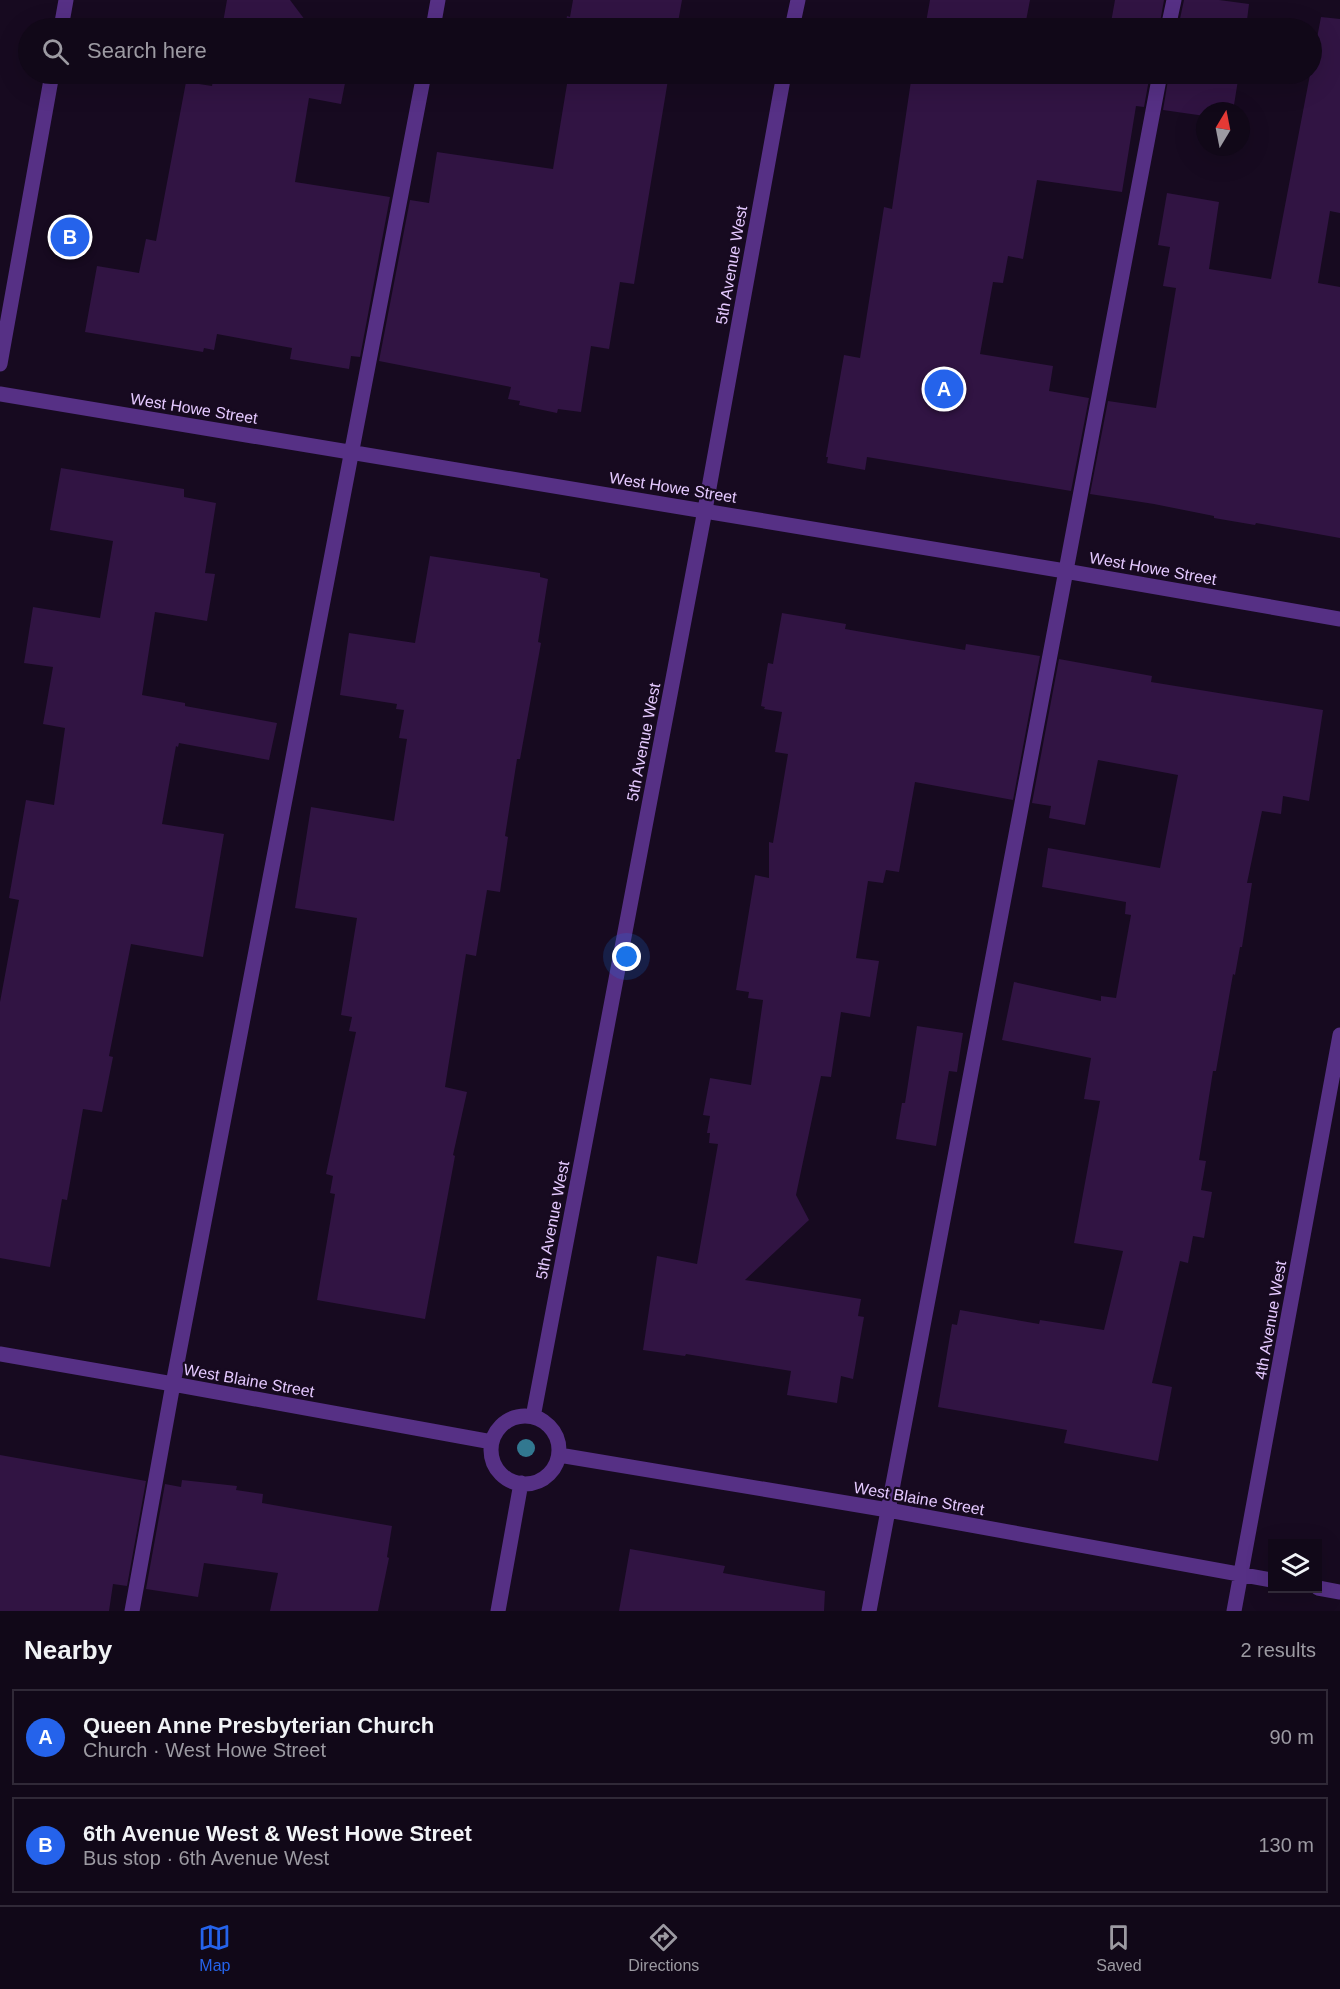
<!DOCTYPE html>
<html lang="en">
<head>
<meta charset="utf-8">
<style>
	:root { --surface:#110818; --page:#1e1625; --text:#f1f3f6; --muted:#9c9aa2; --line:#302937; --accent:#2563eb }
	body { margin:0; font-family:Helvetica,sans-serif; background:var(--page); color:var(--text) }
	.controls { position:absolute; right:18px; bottom:18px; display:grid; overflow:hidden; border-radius:0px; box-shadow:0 6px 24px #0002 }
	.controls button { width:54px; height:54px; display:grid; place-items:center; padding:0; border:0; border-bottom:2px solid var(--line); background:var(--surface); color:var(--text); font:30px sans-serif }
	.compass { position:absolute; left:1196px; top:102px; width:54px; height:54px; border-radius:50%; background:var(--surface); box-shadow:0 6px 24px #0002; rotate:10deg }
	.you { position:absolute; left:627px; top:957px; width:21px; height:21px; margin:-15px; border:4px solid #fff; border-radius:50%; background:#1a73e8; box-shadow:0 0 0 9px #1a73e833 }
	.badge { display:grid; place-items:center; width:39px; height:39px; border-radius:50%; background:var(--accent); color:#fff; font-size:20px; font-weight:700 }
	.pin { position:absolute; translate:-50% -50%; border:3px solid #fff; box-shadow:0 2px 6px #0006 }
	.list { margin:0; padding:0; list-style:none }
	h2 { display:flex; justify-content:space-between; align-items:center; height:78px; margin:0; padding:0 24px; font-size:26px }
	h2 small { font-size:20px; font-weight:400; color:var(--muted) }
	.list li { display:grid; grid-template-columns:39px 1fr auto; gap:18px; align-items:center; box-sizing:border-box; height:96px; margin:0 12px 12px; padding:0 12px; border:2px solid var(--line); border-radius:0px }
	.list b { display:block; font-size:22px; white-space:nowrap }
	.list p { margin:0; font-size:20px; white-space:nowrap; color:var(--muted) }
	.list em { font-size:20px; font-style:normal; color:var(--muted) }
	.icon { flex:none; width:33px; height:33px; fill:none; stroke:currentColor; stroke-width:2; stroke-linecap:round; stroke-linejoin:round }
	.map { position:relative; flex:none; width:1340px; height:1611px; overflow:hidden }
	.search { position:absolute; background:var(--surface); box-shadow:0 6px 24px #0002; left:18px; right:18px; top:18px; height:66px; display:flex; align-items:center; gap:15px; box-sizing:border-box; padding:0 21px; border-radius:33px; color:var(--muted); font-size:22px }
	.sheet { height:294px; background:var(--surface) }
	nav { display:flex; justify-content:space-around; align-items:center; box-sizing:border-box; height:84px; border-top:2px solid var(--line); background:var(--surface); font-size:16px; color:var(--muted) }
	nav a { display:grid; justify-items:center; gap:3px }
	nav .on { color:var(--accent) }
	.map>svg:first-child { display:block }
	.building { fill:#311443 }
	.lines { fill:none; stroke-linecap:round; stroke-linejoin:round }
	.minor { stroke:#563085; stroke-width:15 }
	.tree { fill:#327890 }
	.labels { text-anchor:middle; stroke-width:4.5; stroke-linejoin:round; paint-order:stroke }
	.street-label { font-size:16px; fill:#e5c9ff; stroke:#170a20 }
</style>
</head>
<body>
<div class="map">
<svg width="1340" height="1611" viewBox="0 0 1340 1611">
	<rect width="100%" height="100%" fill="#170a20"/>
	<!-- building -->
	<path class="building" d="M 227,0 L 290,0 L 311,28 L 222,28 Z
		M 573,0 L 682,0 L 677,28 L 565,28 L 567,16 L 570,17 Z
		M 930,0 L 1030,0 L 1025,26 L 1033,28 L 925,28 Z
		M 1115,0 L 1164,0 L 1159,28 L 1110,28 Z
		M 1184,0 L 1219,0 L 1249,4 L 1246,28 L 1178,28 Z
		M 1321,17 L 1340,19 L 1340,213 L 1330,211 L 1318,283 L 1340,287 L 1340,538 L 1256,523 L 1255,525 L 1214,518 L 1214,516 L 1154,504 L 1090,494 L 1108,401 L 1156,408 L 1176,288 L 1163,286 L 1170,247 L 1158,245 L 1167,193 L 1219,202 L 1209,269 L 1271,279 Z
		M 214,74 L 343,74 L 346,78 L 341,104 L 309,98 L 295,182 L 390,197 L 360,357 L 351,356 L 349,369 L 290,359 L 292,348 L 217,334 L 214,350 L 204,348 L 203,352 L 85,332 L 97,266 L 139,273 L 146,239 L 156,241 L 186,82 L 212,86 Z
		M 557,74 L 669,74 L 634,284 L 620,282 L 609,349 L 591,346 L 581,412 L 558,409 L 557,413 L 519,405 L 520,401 L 508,399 L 511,387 L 379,361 L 410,200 L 429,203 L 437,152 L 553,169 L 568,78 L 557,76 Z
		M 912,74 L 1072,74 L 1103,78 L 1103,74 L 1150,74 L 1144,107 L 1136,106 L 1122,192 L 1037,180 L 1023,259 L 1008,256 L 1003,283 L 993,282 L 980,354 L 1053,366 L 1049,391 L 1089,398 L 1071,491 L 867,457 L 865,470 L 827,463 L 828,457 L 826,457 L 844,355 L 860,358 L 884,207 L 892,209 Z
		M 1169,74 L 1239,74 L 1233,111 L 1205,109 L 1205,116 L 1163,110 Z
		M 61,468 L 184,489 L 184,497 L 216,503 L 205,573 L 215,574 L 207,621 L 155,612 L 142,695 L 185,703 L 185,706 L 277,723 L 269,760 L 179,743 L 178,747 L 176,746 L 162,824 L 224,834 L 203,957 L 131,944 L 109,1056 L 113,1057 L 102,1112 L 83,1109 L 67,1200 L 62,1199 L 50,1267 L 0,1258 L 0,1002 L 19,900 L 9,898 L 26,800 L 54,805 L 65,728 L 43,724 L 53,667 L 24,663 L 33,607 L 100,618 L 113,541 L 50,530 Z
		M 430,556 L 540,573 L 540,577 L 548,579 L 538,642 L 541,643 L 520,759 L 517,759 L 505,836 L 508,837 L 500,892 L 487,890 L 476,956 L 466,954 L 445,1087 L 467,1092 L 453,1155 L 455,1156 L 425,1319 L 317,1300 L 335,1194 L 330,1193 L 333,1176 L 326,1174 L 356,1032 L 349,1031 L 352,1017 L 341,1015 L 357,918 L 295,908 L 311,807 L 394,821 L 407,739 L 399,738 L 404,710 L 396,709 L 397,704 L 340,695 L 349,633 L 415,643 Z
		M 782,613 L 846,624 L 845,629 L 965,650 L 966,644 L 1040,656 L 1013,800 L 915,782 L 899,872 L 886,870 L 883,883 L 868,881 L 856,958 L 879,961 L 870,1017 L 841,1012 L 831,1077 L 821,1076 L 796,1195 L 809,1220 L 745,1280 L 861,1299 L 858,1316 L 864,1317 L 853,1379 L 841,1376 L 837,1403 L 787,1395 L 791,1371 L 686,1354 L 685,1356 L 643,1350 L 657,1256 L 697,1264 L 718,1144 L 709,1143 L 710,1133 L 707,1133 L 710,1116 L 703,1115 L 710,1078 L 751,1085 L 763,1000 L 748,998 L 749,992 L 736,990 L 755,875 L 769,878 L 769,842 L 773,843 L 788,754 L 775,752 L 782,712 L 764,709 L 765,707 L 761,706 L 768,663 L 773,664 Z
		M 1059,659 L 1152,676 L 1151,682 L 1323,710 L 1309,801 L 1283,796 L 1281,814 L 1262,811 L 1247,883 L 1252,883 L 1242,947 L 1240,947 L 1235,975 L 1233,974 L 1216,1071 L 1213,1071 L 1199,1160 L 1206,1161 L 1201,1190 L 1212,1192 L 1204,1238 L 1193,1236 L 1188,1263 L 1180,1261 L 1152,1383 L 1172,1387 L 1158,1461 L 1064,1443 L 1067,1430 L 938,1407 L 952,1324 L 957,1325 L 960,1310 L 1039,1324 L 1040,1320 L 1104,1330 L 1123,1251 L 1074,1243 L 1100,1101 L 1084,1099 L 1091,1058 L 1002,1040 L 1014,982 L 1101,1001 L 1101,996 L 1116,998 L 1131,915 L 1125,914 L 1126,902 L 1042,887 L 1048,848 L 1160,868 L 1178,775 L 1098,760 L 1085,825 L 1049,818 L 1051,806 L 1032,803 Z
		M 917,1026 L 963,1033 L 957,1072 L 949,1071 L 936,1146 L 896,1139 L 902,1103 L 905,1103 Z
		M 0,1455 L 146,1481 L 127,1586 L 113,1584 L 109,1611 L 0,1611 Z
		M 182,1480 L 237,1486 L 236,1490 L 263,1494 L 262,1503 L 392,1526 L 387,1557 L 389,1558 L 378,1611 L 270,1611 L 278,1573 L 204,1563 L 198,1597 L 146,1589 L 165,1484 L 181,1487 Z
		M 630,1549 L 725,1566 L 723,1573 L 825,1591 L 824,1611 L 619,1611 Z"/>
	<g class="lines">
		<!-- minor -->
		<path class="minor" d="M 61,28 L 66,0
			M 433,28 L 438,0
			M 792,28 L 798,0
			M 1168,28 L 1174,0
			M 0,364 L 52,74
			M 0,394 L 1065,571 L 1340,619
			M 0,1354 L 173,1384 L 492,1442
			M491 1450a34 34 0 1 1 68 0a34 34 0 1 1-68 0Z
			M 533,1417 L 705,510 L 784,74
			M 559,1455 L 888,1510 L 1272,1580
			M 1318,1588 L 1340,1592
			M 132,1611 L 173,1384 L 424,74
			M 498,1611 L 521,1483
			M 869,1611 L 1160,74
			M 1234,1611 L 1340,1035"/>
	</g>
	<!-- trees -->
	<circle class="tree" cx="526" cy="1448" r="9"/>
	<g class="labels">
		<!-- street labels -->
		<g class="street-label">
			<text transform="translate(731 265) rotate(-80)" y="6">5th Avenue West</text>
			<text transform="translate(194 408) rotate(9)" y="6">West Howe Street</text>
			<text transform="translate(673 487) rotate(9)" y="6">West Howe Street</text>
			<text transform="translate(1153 568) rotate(10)" y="6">West Howe Street</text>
			<text transform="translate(643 742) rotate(-79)" y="6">5th Avenue West</text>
			<text transform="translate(552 1220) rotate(-79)" y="6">5th Avenue West</text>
			<text transform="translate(1270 1320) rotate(-80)" y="6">4th Avenue West</text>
			<text transform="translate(249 1380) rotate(10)" y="6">West Blaine Street</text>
			<text transform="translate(919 1498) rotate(10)" y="6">West Blaine Street</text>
		</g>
	</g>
</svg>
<div class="controls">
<button><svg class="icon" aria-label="layers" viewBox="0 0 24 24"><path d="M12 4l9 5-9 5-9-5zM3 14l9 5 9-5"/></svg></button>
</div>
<svg class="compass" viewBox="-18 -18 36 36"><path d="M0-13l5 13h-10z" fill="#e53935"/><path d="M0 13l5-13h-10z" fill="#9c9aa2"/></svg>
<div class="you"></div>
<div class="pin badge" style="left:944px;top:389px">A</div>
<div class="pin badge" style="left:70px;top:237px">B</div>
<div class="search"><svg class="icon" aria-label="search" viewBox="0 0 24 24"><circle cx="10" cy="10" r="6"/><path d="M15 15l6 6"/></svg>Search here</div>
</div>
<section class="sheet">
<h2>Nearby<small>2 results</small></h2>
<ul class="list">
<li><span class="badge">A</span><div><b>Queen Anne Presbyterian Church</b><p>Church · West Howe Street</p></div><em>90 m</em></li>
<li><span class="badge">B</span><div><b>6th Avenue West &amp; West Howe Street</b><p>Bus stop · 6th Avenue West</p></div><em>130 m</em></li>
</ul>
</section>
<nav>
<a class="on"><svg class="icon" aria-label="map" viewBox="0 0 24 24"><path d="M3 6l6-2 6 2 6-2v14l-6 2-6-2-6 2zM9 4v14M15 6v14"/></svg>Map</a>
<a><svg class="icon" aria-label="directions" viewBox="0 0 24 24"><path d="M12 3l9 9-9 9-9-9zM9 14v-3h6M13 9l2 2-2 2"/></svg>Directions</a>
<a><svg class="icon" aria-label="saved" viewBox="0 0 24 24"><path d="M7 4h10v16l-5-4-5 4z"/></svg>Saved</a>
</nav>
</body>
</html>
